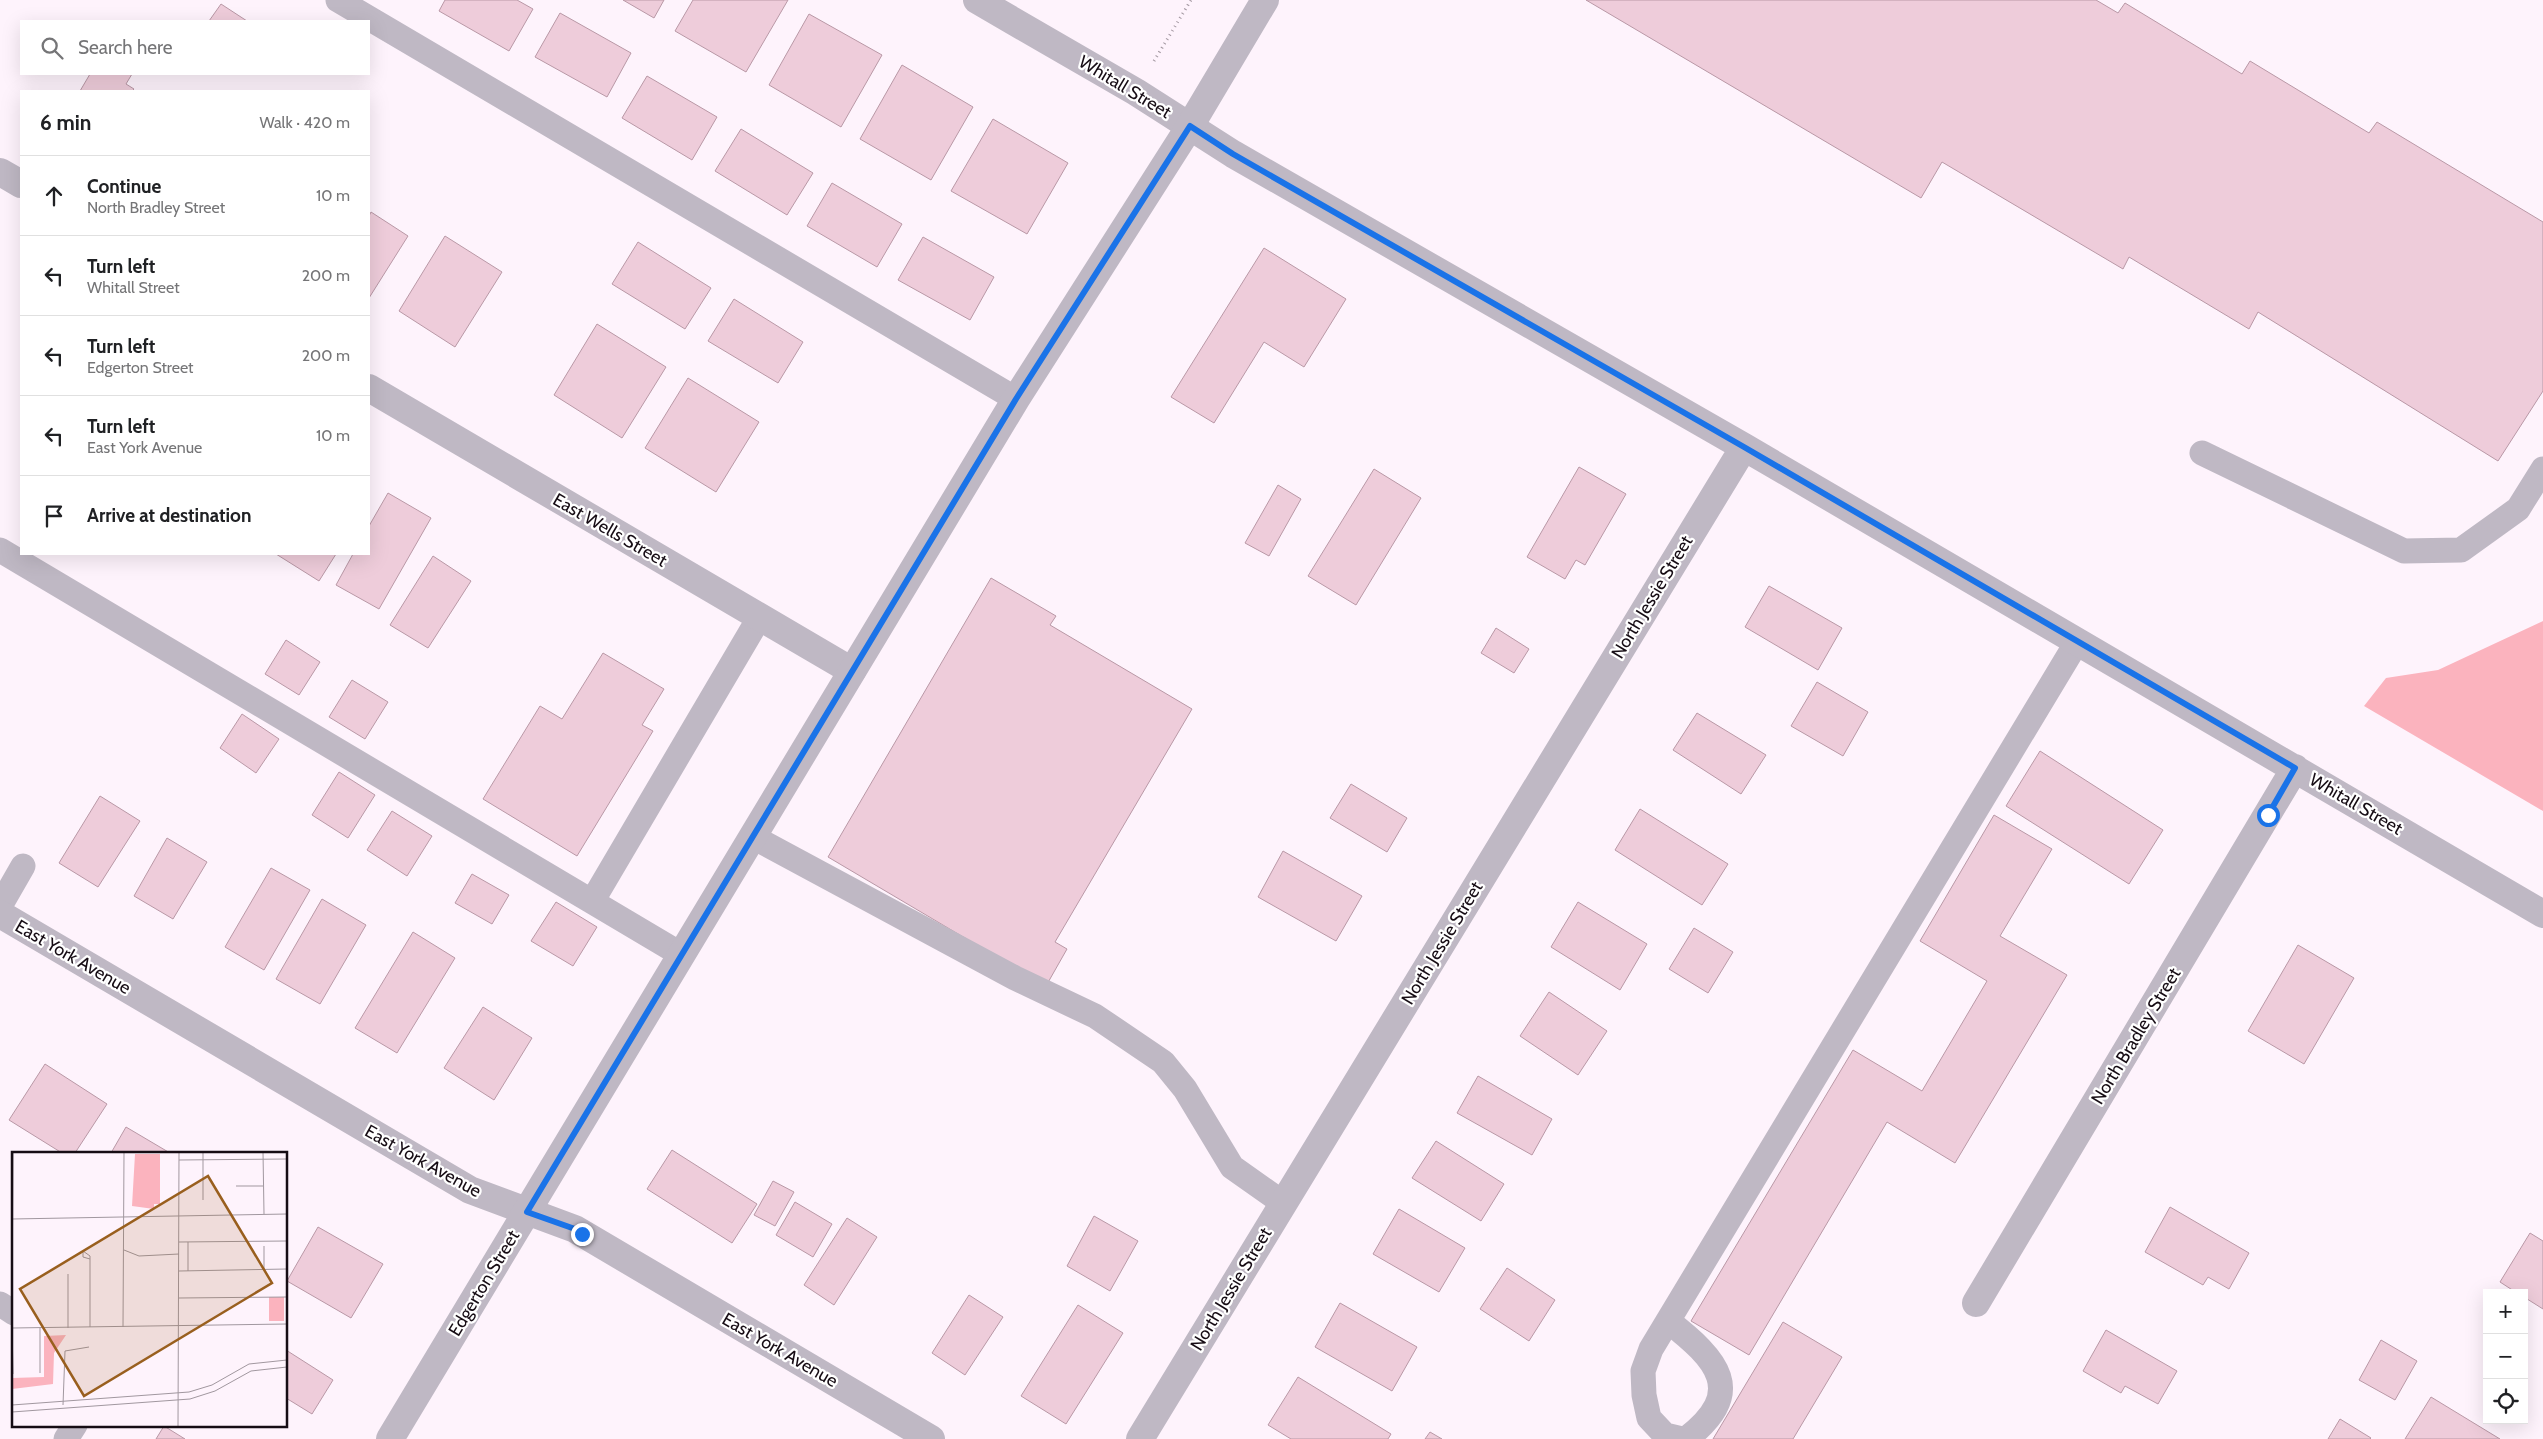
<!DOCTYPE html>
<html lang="en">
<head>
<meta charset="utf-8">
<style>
	:root { --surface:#fff; --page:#f6f6f6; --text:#202124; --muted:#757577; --line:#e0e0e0 }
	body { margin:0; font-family:Cabin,sans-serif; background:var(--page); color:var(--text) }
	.controls { position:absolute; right:15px; bottom:15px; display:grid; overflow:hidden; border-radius:0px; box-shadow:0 5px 20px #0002 }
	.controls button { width:45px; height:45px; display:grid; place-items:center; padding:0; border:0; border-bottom:1px solid var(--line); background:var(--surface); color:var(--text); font:25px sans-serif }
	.stop { position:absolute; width:15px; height:15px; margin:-11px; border:4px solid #1a73e8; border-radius:50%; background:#fff }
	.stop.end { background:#1a73e8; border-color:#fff; box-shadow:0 1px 5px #0008 }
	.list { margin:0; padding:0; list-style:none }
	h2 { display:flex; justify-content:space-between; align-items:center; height:65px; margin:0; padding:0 20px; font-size:21px }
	h2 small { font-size:16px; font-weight:400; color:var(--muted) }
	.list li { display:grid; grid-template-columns:32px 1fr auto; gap:15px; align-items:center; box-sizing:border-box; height:80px; padding:0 20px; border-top:1px solid var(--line) }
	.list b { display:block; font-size:19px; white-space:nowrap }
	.list p { margin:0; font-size:16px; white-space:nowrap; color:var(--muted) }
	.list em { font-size:16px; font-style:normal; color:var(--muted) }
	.icon { flex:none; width:28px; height:28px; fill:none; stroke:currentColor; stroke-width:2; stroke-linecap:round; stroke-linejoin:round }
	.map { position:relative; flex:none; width:2543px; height:1439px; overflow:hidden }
	.search { position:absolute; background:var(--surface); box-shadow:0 5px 20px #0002; left:20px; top:20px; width:350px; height:55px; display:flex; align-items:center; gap:12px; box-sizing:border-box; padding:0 18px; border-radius:0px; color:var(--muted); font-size:19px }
	.panel { position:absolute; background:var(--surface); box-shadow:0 5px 20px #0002; left:20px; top:90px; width:350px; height:465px; border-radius:0px }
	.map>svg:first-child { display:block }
	.green { fill:#fbb3be }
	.building { fill:#eeccda; stroke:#b998a6 }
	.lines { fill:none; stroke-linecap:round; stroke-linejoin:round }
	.path { stroke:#a398a1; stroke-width:3; stroke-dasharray:1 4; stroke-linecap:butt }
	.service { stroke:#bfb8c4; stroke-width:25 }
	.minor { stroke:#bfb8c4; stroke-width:28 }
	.tertiary { stroke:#bfb8c4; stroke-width:28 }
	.route { stroke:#1a73e8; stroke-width:6 }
	.labels { text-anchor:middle; stroke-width:4.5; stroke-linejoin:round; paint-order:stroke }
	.street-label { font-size:18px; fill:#160c14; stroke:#fff }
	.inset-road { fill:none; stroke:#a1979f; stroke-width:1 }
	.view { fill:#995f1e; fill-opacity:0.15; stroke:#995f1e; stroke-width:2.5 }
	.inset-edge { fill:none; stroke:#160c14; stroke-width:2.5 }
</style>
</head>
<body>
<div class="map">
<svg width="2543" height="1439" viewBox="0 0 2543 1439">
	<rect width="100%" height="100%" fill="#fef3fc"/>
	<!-- green -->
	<path class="green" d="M 2543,621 L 2543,811 L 2364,706 L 2386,678 L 2438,670 Z"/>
	<!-- building -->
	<path class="building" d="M 445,0 L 517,0 L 533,9 L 509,51 L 439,11 Z
		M 623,0 L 664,0 L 654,18 Z
		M 693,0 L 788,0 L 746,72 L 675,31 Z
		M 1586,0 L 2096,0 L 2118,13 L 2125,3 L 2242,74 L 2250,61 L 2369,133 L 2377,122 L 2543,222 L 2543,391 L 2498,461 L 2258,312 L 2249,329 L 2129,257 L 2123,269 L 1942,162 L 1921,198 Z
		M 221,4 L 247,21 L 209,21 Z
		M 560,13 L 631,53 L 607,97 L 535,57 Z
		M 809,14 L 882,55 L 841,127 L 769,85 Z
		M 902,65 L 973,107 L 931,180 L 860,139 Z
		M 90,74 L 132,74 L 126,84 L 134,89 L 132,91 L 80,91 Z
		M 647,76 L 717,117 L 692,160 L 622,118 Z
		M 993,119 L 1068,163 L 1027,234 L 951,191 Z
		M 741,129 L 813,173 L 787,215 L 715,171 Z
		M 832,183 L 902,224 L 877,267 L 807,226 Z
		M 371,212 L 408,236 L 369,298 L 369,216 Z
		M 445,236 L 502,272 L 455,347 L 399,311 Z
		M 923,237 L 994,277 L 970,320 L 898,280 Z
		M 638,242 L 711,288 L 685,329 L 612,284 Z
		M 1264,248 L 1346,299 L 1304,367 L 1264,342 L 1214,423 L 1171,397 Z
		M 734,299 L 803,342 L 778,383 L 708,341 Z
		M 597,324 L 666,367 L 622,438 L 554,395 Z
		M 688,378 L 759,422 L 716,492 L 645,448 Z
		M 1579,467 L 1626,494 L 1585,565 L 1576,560 L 1565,579 L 1527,557 Z
		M 1374,469 L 1421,498 L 1356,605 L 1308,576 Z
		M 1278,485 L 1301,499 L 1269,556 L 1245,543 Z
		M 388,493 L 431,518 L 379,609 L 336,585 L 353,554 L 369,554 L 369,526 Z
		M 276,554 L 336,554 L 319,581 Z
		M 433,556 L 471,581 L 428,648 L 390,625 Z
		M 991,578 L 1056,616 L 1050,625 L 1192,709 L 1055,942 L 1067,949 L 1046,986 L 828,857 Z
		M 1769,586 L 1842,628 L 1818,670 L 1745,627 Z
		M 1496,628 L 1529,649 L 1514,673 L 1481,653 Z
		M 286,640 L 320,662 L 299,695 L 265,674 Z
		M 603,653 L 664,689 L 642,725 L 653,731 L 577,856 L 483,799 L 540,706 L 562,719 Z
		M 352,680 L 388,702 L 365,739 L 329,717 Z
		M 1817,682 L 1868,712 L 1843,756 L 1791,726 Z
		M 1697,713 L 1766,755 L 1741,794 L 1673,750 Z
		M 242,714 L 279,739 L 256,773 L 220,748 Z
		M 2040,751 L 2163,830 L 2129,884 L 2006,806 Z
		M 339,772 L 375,795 L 348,838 L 312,815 Z
		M 1351,784 L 1407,818 L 1387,852 L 1330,818 Z
		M 100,796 L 140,821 L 98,887 L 59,863 Z
		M 1640,809 L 1728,864 L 1702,905 L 1615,850 Z
		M 392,811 L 432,836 L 407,876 L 367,850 Z
		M 1994,815 L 2052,849 L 2000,936 L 2067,975 L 1955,1163 L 1887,1122 L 1749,1355 L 1691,1321 L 1853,1050 L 1922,1091 L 1987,981 L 1920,941 Z
		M 167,838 L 207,862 L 173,919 L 134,896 Z
		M 1283,851 L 1362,896 L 1336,941 L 1258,897 Z
		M 271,868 L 310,890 L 264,970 L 225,947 Z
		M 472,874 L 509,895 L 492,924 L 455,903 Z
		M 322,899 L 366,925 L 320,1004 L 276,979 Z
		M 556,902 L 597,927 L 573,966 L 531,941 Z
		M 1578,902 L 1647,944 L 1620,990 L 1551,947 Z
		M 1694,928 L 1733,952 L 1708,993 L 1669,969 Z
		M 413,932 L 455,958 L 397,1053 L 355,1028 Z
		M 2298,945 L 2354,978 L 2304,1064 L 2248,1031 Z
		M 1549,992 L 1607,1031 L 1578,1075 L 1520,1036 Z
		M 483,1007 L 532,1038 L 494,1100 L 444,1068 Z
		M 45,1064 L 107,1104 L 75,1153 L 62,1153 L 9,1120 Z
		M 1478,1076 L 1552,1119 L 1532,1155 L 1457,1113 Z
		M 126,1127 L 170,1153 L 111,1153 Z
		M 1436,1141 L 1504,1184 L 1481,1221 L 1412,1178 Z
		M 672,1150 L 757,1204 L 732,1243 L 647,1189 Z
		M 773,1181 L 794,1192 L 775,1226 L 754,1215 Z
		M 795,1202 L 832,1224 L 813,1257 L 776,1235 Z
		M 2170,1207 L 2249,1253 L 2229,1289 L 2208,1277 L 2203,1285 L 2145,1252 Z
		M 1399,1209 L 1465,1248 L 1439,1292 L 1373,1254 Z
		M 1094,1216 L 1138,1241 L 1110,1291 L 1067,1266 Z
		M 847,1218 L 877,1237 L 834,1305 L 804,1285 Z
		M 318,1227 L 383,1264 L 351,1318 L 287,1281 Z
		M 2530,1233 L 2543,1241 L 2543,1309 L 2524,1297 L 2524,1293 L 2517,1293 L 2500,1282 Z
		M 1507,1268 L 1555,1300 L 1529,1341 L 1480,1309 Z
		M 969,1295 L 1003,1317 L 965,1375 L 932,1353 Z
		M 1340,1303 L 1417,1347 L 1392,1391 L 1315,1347 Z
		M 1078,1305 L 1123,1333 L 1066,1424 L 1021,1396 Z
		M 1783,1322 L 1842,1357 L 1793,1439 L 1713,1439 Z
		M 2106,1330 L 2177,1371 L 2158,1404 L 2125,1386 L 2121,1393 L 2083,1371 Z
		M 2381,1340 L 2417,1361 L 2395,1400 L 2359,1380 Z
		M 286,1350 L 333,1380 L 312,1414 L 286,1398 Z
		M 1298,1377 L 1391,1434 L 1388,1439 L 1291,1439 L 1268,1425 Z
		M 2431,1397 L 2500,1439 L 2405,1439 Z
		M 2340,1419 L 2371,1438 L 2370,1439 L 2328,1439 Z
		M 164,1426 L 185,1439 L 156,1439 Z
		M 1430,1432 L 1442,1439 L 1425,1439 Z"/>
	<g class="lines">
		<!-- path -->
		<path class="path" d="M 1154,61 L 1191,0"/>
		<!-- service -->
		<path class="service" d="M 338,0 L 1016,399
			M 2202,453 L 2404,551 L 2461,550 L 2518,509 L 2543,469
			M 0,550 L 682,955
			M 753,837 L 1015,978 L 1095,1016 L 1163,1062 L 1185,1089 L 1232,1167 L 1283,1203
			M 593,900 L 759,618
			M 0,906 L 23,866
			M 0,1304 L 14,1313
			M 1668,1321 C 1717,1359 1748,1392 1686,1439
			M 66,1439 L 75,1425
			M 1682,1439 L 1665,1435 L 1649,1418 L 1644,1395 L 1643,1371 L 1651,1349 L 2077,642"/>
		<!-- minor -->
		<path class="minor" d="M 977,0 L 1136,92 L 1233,154 L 1744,447 L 2543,914
			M 0,172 L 21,184
			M 369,388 L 852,671
			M 0,914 L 470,1190 L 575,1229 L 931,1439
			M 1976,1303 L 2295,768
			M 1140,1439 L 1744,447"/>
		<!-- tertiary -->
		<path class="tertiary" d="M 390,1439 L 1016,399 L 1190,126 L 1265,0"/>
	</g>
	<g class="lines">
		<!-- route -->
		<path class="route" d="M 582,1234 L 575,1229 L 527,1212 L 1016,399 L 1190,126 L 1233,154 L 1744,447 L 2295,768 L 2268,815"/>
	</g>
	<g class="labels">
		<!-- street labels -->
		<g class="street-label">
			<text transform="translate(1125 87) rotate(31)" y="6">Whitall Street</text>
			<text transform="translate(610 530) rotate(30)" y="6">East Wells Street</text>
			<text transform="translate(1652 597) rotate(-59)" y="6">North Jessie Street</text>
			<text transform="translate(2356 804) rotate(30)" y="6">Whitall Street</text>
			<text transform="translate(1442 943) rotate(-59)" y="6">North Jessie Street</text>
			<text transform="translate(73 957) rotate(30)" y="6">East York Avenue</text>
			<text transform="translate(2136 1036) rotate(-59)" y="6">North Bradley Street</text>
			<text transform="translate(423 1161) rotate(29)" y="6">East York Avenue</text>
			<text transform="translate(484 1283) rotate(-59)" y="6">Edgerton Street</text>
			<text transform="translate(1231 1289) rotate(-59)" y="6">North Jessie Street</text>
			<text transform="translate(780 1350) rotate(30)" y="6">East York Avenue</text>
		</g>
	</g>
	<!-- overview -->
	<g transform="translate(12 1152)">
		<rect width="275" height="275" fill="#fef3fc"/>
		<path d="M 123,2 L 148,2 L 148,52 L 142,52 L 142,57 L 120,54 ZM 257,145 L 272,145 L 272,169 L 257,169 ZM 54,183 L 42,201 L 41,232 L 0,237 L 0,226 L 32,225 L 32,184 Z" fill="#fbb3be"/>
		<path class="inset-road" d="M 251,0 L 252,62M 167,8 L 275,7M 224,34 L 251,34M 191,48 L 191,0M 0,67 L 275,62M 167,90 L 275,89M 176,90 L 176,119M 112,98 L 127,104 L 167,102M 252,118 L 252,94M 167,119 L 275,117M 56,122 L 56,176M 167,146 L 275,145M 0,159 L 1,0M 0,174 L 1,222M 78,175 L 78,104 L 71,99 L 71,105 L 78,107M 111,175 L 112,0M 0,176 L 275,172M 28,176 L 28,221M 0,253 L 177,240 L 200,233 L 237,212 L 275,208M 51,253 L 53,199 L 77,195M 0,260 L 178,247 L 203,239 L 239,219 L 275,215M 166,275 L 167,0"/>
		<path class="view" d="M 196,24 L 260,131 L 72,244 L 8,137 Z"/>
		<rect width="275" height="275" class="inset-edge"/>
	</g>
</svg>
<div class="controls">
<button>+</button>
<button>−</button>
<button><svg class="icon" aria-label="locate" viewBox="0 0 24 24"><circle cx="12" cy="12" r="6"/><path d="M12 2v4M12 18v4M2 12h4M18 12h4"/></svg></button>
</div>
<div class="stop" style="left:2268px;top:815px"></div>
<div class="stop end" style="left:582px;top:1234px"></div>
<div class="search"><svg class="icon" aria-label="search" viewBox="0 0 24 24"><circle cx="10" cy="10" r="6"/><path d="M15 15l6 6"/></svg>Search here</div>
<section class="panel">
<h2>6 min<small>Walk · 420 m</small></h2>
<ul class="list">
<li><svg class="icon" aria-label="ahead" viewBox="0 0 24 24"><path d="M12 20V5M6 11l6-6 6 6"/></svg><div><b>Continue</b><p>North Bradley Street</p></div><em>10 m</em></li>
<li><svg class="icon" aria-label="left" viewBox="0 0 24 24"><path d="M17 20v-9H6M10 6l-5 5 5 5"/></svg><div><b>Turn left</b><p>Whitall Street</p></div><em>200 m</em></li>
<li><svg class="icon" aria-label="left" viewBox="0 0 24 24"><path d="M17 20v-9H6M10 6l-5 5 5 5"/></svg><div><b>Turn left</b><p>Edgerton Street</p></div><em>200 m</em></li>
<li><svg class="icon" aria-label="left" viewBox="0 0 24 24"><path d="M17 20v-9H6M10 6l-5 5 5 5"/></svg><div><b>Turn left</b><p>East York Avenue</p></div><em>10 m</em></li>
<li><svg class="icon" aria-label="arrive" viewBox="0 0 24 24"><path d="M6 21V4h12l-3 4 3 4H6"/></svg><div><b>Arrive at destination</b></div></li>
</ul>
</section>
</div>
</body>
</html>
